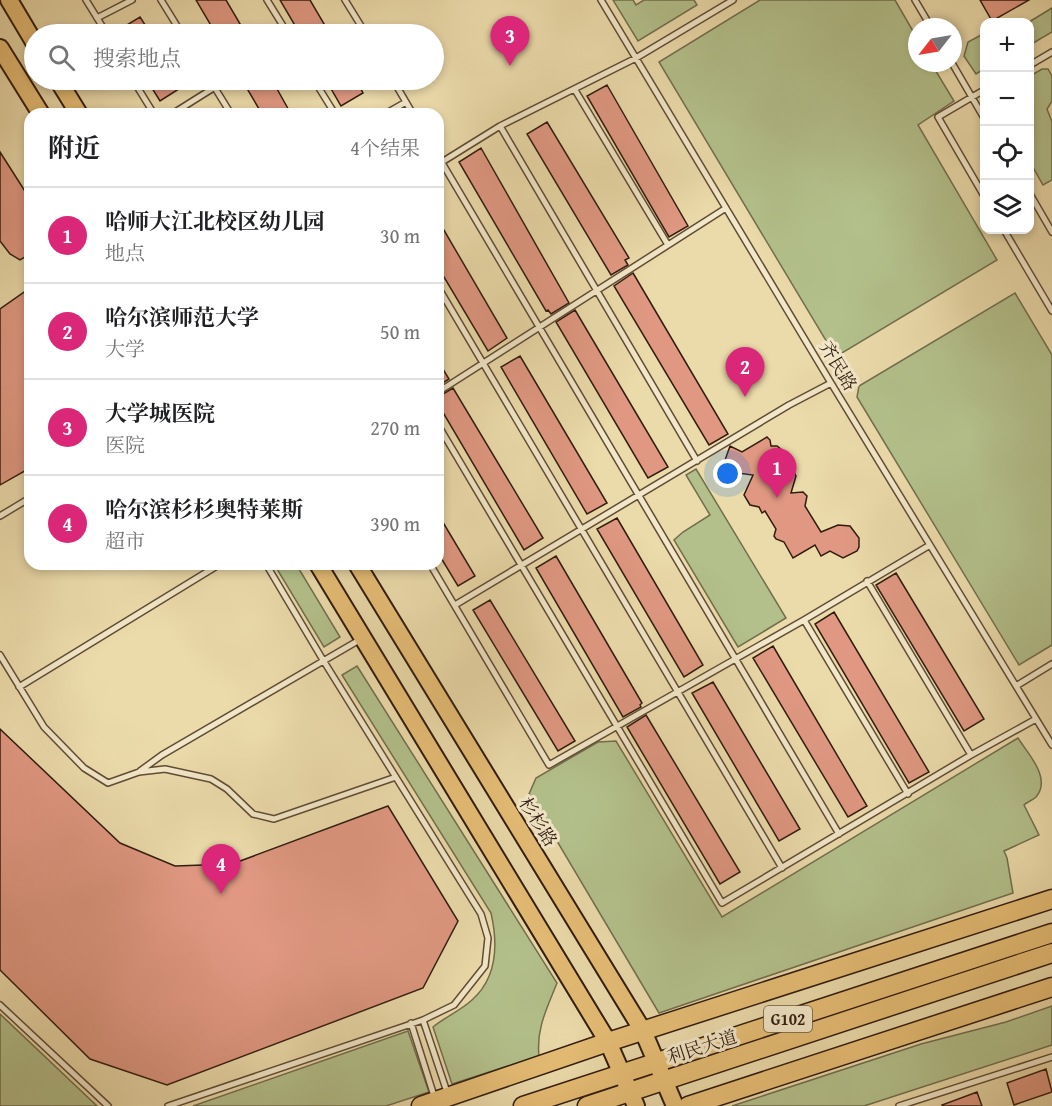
<!DOCTYPE html>
<html lang="zh">
<head>
<meta charset="utf-8">
<style>
	:root { --surface:#fff; --page:#f2f2f2; --text:#202124; --muted:#757577; --line:#e0e0e0; --accent:#db2777 }
	body { margin:0; font-family:"Gentium Book Plus","Noto Serif SC",serif; background:var(--page); color:var(--text) }
	.controls { position:absolute; right:18px; top:18px; display:grid; overflow:hidden; border-radius:12px; box-shadow:0 3px 9px #0003 }
	.controls button { width:54px; height:54px; display:grid; place-items:center; padding:0; border:0; border-bottom:2px solid var(--line); background:var(--surface); color:var(--text); font:30px sans-serif }
	.compass { position:absolute; left:908px; top:18px; width:54px; height:54px; border-radius:50%; background:var(--surface); box-shadow:0 3px 9px #0003; rotate:239deg }
	.you { position:absolute; left:728px; top:474px; width:21px; height:21px; margin:-15px; border:4px solid #fff; border-radius:50%; background:#1a73e8; box-shadow:0 0 0 9px #1a73e833 }
	.badge { display:grid; place-items:center; width:39px; height:39px; border-radius:50%; background:var(--accent); color:#fff; font-size:20px; font-weight:700 }
	.pin { position:absolute; translate:-50% -50px; filter:drop-shadow(0 2px 3px #0008) }
	.pin::after { content:''; position:absolute; top:32px; width:21px; height:18px; background:inherit; clip-path:polygon(0 0,100% 0,50% 100%) }
	.list { margin:0; padding:0; list-style:none }
	h2 { display:flex; justify-content:space-between; align-items:center; height:78px; margin:0; padding:0 24px; font-size:26px }
	h2 small { font-size:20px; font-weight:400; color:var(--muted) }
	.list li { display:grid; grid-template-columns:39px 1fr auto; gap:18px; align-items:center; box-sizing:border-box; height:96px; padding:0 24px; border-top:2px solid var(--line) }
	.list b { display:block; font-size:22px; white-space:nowrap }
	.list p { margin:0; font-size:20px; white-space:nowrap; color:var(--muted) }
	.list em { font-size:20px; font-style:normal; color:var(--muted) }
	.icon { flex:none; width:33px; height:33px; fill:none; stroke:currentColor; stroke-width:2; stroke-linecap:round; stroke-linejoin:round }
	.map { position:relative; flex:none; width:1052px; height:1106px; overflow:hidden }
	.search { position:absolute; background:var(--surface); box-shadow:0 3px 9px #0003; left:24px; top:24px; width:420px; height:66px; display:flex; align-items:center; gap:15px; box-sizing:border-box; padding:0 21px; border-radius:33px; color:var(--muted); font-size:22px }
	.panel { position:absolute; background:var(--surface); box-shadow:0 3px 9px #0003; left:24px; top:108px; width:420px; height:462px; border-radius:18px }
	.map>svg:first-child { display:block }
	.green { fill:#b3c08b; stroke:#726e4e; stroke-width:1.5 }
	.building { fill:#e09882; stroke:#311c10; stroke-width:1.5 }
	.lines { fill:none; stroke-linecap:round; stroke-linejoin:round }
	.service-casing { stroke:#604c36; stroke-width:8 }
	.primary-casing { stroke:#311c10; stroke-width:20 }
	.trunk-casing { stroke:#311c10; stroke-width:21 }
	.service { stroke:#f2e7c8; stroke-width:5 }
	.primary { stroke:#e6bd75; stroke-width:16 }
	.trunk { stroke:#e6bd75; stroke-width:18 }
	.labels { text-anchor:middle; stroke-width:6; stroke-linejoin:round; paint-order:stroke }
	.shield { fill:#f2e7c8; stroke:#6b5947; stroke-width:1.5 }
	.shield-label { font-size:16px; font-weight:bold; fill:#311c10 }
	.street-label { font-size:18px; fill:#311c10; stroke:#f2e7c8 }
</style>
</head>
<body>
<div class="map">
<svg width="1052" height="1106" viewBox="0 0 1052 1106">
	<rect width="100%" height="100%" fill="#ebdaaa"/>
	<filter id="stains"><feTurbulence type="fractalNoise" baseFrequency=".00333" numOctaves="4"/><feColorMatrix values="0 0 0 0 .2 0 0 0 0 .09 0 0 0 0 .02 0 0 0 .5 -.17"/></filter>
	<radialGradient id="worn" r=".72"><stop offset=".6" stop-color="#630" stop-opacity="0"/><stop offset="1" stop-color="#630" stop-opacity=".3"/></radialGradient>
	<!-- green -->
	<path class="green" d="M 613,0 L 633,0 L 636,5 L 644,0 L 694,0 L 697,5 L 638,41 Z
		M 760,0 L 895,0 L 917,38 L 917,63 L 931,63 L 954,101 L 918,125 L 997,260 L 842,353 L 831,349 L 659,62 Z
		M 1052,8 L 1052,32 L 1030,45 L 1029,22 Z
		M 981,35 L 984,40 L 984,69 L 976,74 L 964,56 L 968,42 Z
		M 1042,69 L 1048,69 L 1052,76 L 1052,101 L 1047,109 L 1052,122 L 1052,180 L 1043,185 L 1030,162 L 1030,76 Z
		M 1015,293 L 1052,355 L 1052,645 L 1019,665 L 857,397 L 859,386 Z
		M 696,469 L 786,618 L 738,647 L 674,540 L 683,532 L 710,515 L 686,475 Z
		M 274,564 L 296,564 L 340,637 L 324,647 Z
		M 357,666 L 557,983 C 547,1008 536,1029 539,1056 L 452,1084 L 433,1027 C 445,1017 460,1011 472,1000 C 497,978 498,944 491,913 L 342,675 Z
		M 1018,738 C 1028,754 1052,778 1036,797 C 1033,800 1027,802 1024,805 L 1039,835 L 1004,851 L 1007,858 L 1013,893 L 659,1013 L 529,794 L 536,778 L 598,742 L 616,741 L 722,917 Z
		M 1052,1006 L 1052,1045 L 864,1106 L 732,1106 L 921,1044 L 1006,1022 Z
		M 0,1014 L 97,1106 L 0,1106 Z
		M 408,1031 L 429,1092 L 386,1106 L 193,1106 Z"/>
	<!-- building -->
	<path class="building" d="M 196,0 L 226,0 L 246,34 L 216,34 Z
		M 280,0 L 310,0 L 330,34 L 300,34 Z
		M 980,0 L 1029,0 L 992,21 Z
		M 140,17 L 151,34 L 112,34 Z
		M 147,80 L 178,80 L 182,87 L 160,101 Z
		M 242,80 L 272,80 L 291,114 L 262,114 Z
		M 326,80 L 356,80 L 363,93 L 341,106 Z
		M 607,85 L 688,226 L 669,237 L 587,96 Z
		M 547,122 L 629,258 L 625,260 L 628,265 L 611,275 L 527,134 Z
		M 481,148 L 569,303 L 551,314 L 548,310 L 546,311 L 459,162 Z
		M 0,152 L 30,199 L 30,254 L 20,260 L 10,254 L 0,241 Z
		M 438,220 L 507,338 L 488,351 L 438,267 Z
		M 633,273 L 728,434 L 709,445 L 614,286 Z
		M 30,288 L 30,468 L 0,485 L 0,309 Z
		M 575,310 L 668,467 L 648,478 L 556,322 Z
		M 520,356 L 607,503 L 587,514 L 501,367 Z
		M 438,361 L 449,379 L 438,386 Z
		M 453,388 L 543,538 L 524,550 L 438,404 L 438,397 Z
		M 767,437 L 770,440 L 771,446 L 777,446 L 782,450 L 783,455 L 779,467 L 792,468 L 796,476 L 791,493 L 803,492 L 807,496 L 805,506 L 821,532 L 838,525 L 850,526 L 859,538 L 859,547 L 857,551 L 843,558 L 830,551 L 821,556 L 815,545 L 793,558 L 784,542 L 776,539 L 774,536 L 776,529 L 765,511 L 762,513 L 759,507 L 750,505 L 744,495 L 753,475 L 730,472 L 724,463 L 730,446 L 742,452 Z
		M 438,514 L 475,576 L 458,586 L 438,553 Z
		M 617,518 L 703,665 L 684,677 L 597,529 Z
		M 556,556 L 642,703 L 640,705 L 641,707 L 623,717 L 536,568 Z
		M 896,573 L 984,719 L 964,731 L 876,585 Z
		M 490,600 L 575,741 L 558,751 L 473,610 Z
		M 834,612 L 929,772 L 909,783 L 815,624 Z
		M 773,646 L 867,806 L 848,817 L 753,658 Z
		M 713,682 L 800,829 L 779,841 L 692,693 Z
		M 646,715 L 740,872 L 720,884 L 627,727 Z
		M 0,729 L 120,843 L 175,866 L 232,864 L 388,806 L 458,921 L 423,988 L 167,1085 L 90,1059 L 0,970 Z
		M 1046,1069 L 1052,1092 L 1014,1105 L 1007,1083 Z
		M 977,1092 L 982,1106 L 943,1106 L 942,1105 Z"/>
	<g class="lines">
		<defs>
			<path id="service" d="M 86,0 L 107,34
				M 161,0 L 182,34
				M 267,0 L 288,34
				M 345,0 L 366,34
				M 601,0 L 831,383 L 1052,745
				M 915,0 L 931,27
				M 97,18 L 132,0
				M 952,63 L 984,118
				M 1030,65 L 1052,52
				M 133,80 L 154,114
				M 210,80 L 231,114
				M 314,80 L 335,114
				M 393,80 L 413,114
				M 575,90 L 668,245
				M 984,90 L 938,117 L 984,196
				M 172,114 L 215,87
				M 385,114 L 406,102
				M 500,126 L 697,461
				M 438,156 L 839,834
				M 442,162 L 500,126 L 636,58 L 733,0
				M 1030,194 L 1052,232
				M 1004,230 L 1052,311
				M 438,287 L 782,868
				M 438,392 L 726,208
				M 438,425 L 722,903 L 971,755 L 1036,719
				M 0,516 L 30,498
				M 430,564 L 549,765 L 804,620 L 930,545
				M 867,581 L 971,755
				M 455,605 L 789,405 L 831,383
				M 804,620 L 908,794
				M 0,655 L 44,727 L 84,768 L 108,783 L 139,772 L 165,769 L 211,779 L 227,789 L 253,814 L 274,819 L 396,777
				M 1016,686 L 1052,664
				M 19,687 L 220,564
				M 140,771 L 162,755 L 361,639
				M 0,1005 L 108,1106
				M 423,1020 L 447,1092
				M 411,1023 L 435,1099
				M 168,1106 L 423,1020 L 454,1005 L 485,966 L 488,938 L 481,914 L 323,660 L 266,564
				M 899,1106 L 1052,1057"/>
			<path id="primary" d="M 9,0 L 34,42
				M 0,48 L 41,114
				M 58,80 L 79,114
				M 318,564 L 608,1042 L 636,1106
				M 357,564 L 643,1031 L 675,1106"/>
			<path id="trunk" d="M 421,1106 L 608,1042 L 1052,899
				M 523,1106 L 1052,933
				M 587,1106 L 1052,953
				M 688,1106 L 1052,987"/>
		</defs>
		<!-- service casing -->
		<use href="#service" class="service-casing"/>
		<!-- primary casing -->
		<use href="#primary" class="primary-casing"/>
		<!-- trunk casing -->
		<use href="#trunk" class="trunk-casing"/>
		<!-- service -->
		<use href="#service" class="service"/>
		<!-- primary -->
		<use href="#primary" class="primary"/>
		<!-- trunk -->
		<use href="#trunk" class="trunk"/>
	</g>
	<g class="labels">
		<!-- shield labels -->
		<rect class="shield" x="764" y="1006" width="48" height="26" rx="4.5"/>
		<g class="shield-label">
			<text x="788" y="1025">G102</text>
		</g>
		<!-- street labels -->
		<g class="street-label">
			<text transform="translate(838 366) rotate(59)" y="6">齐民路</text>
			<text transform="translate(538 822) rotate(58)" y="6">杉杉路</text>
			<text transform="translate(702 1047) rotate(-18)" y="6">利民大道</text>
		</g>
	</g>
	<rect width="100%" height="100%" filter="url(#stains)"/>
	<rect width="100%" height="100%" fill="url(#worn)"/>
</svg>
<div class="controls">
<button>+</button>
<button>−</button>
<button><svg class="icon" aria-label="locate" viewBox="0 0 24 24"><circle cx="12" cy="12" r="6"/><path d="M12 2v4M12 18v4M2 12h4M18 12h4"/></svg></button>
<button><svg class="icon" aria-label="layers" viewBox="0 0 24 24"><path d="M12 4l9 5-9 5-9-5zM3 14l9 5 9-5"/></svg></button>
</div>
<svg class="compass" viewBox="-18 -18 36 36"><path d="M0-13l5 13h-10z" fill="#e53935"/><path d="M0 13l5-13h-10z" fill="#757577"/></svg>
<div class="you"></div>
<div class="pin badge" style="left:777px;top:498px">1</div>
<div class="pin badge" style="left:745px;top:397px">2</div>
<div class="pin badge" style="left:510px;top:66px">3</div>
<div class="pin badge" style="left:221px;top:894px">4</div>
<div class="search"><svg class="icon" aria-label="search" viewBox="0 0 24 24"><circle cx="10" cy="10" r="6"/><path d="M15 15l6 6"/></svg>搜索地点</div>
<section class="panel">
<h2>附近<small>4个结果</small></h2>
<ul class="list">
<li><span class="badge">1</span><div><b>哈师大江北校区幼儿园</b><p>地点</p></div><em>30 m</em></li>
<li><span class="badge">2</span><div><b>哈尔滨师范大学</b><p>大学</p></div><em>50 m</em></li>
<li><span class="badge">3</span><div><b>大学城医院</b><p>医院</p></div><em>270 m</em></li>
<li><span class="badge">4</span><div><b>哈尔滨杉杉奥特莱斯</b><p>超市</p></div><em>390 m</em></li>
</ul>
</section>
</div>
</body>
</html>
